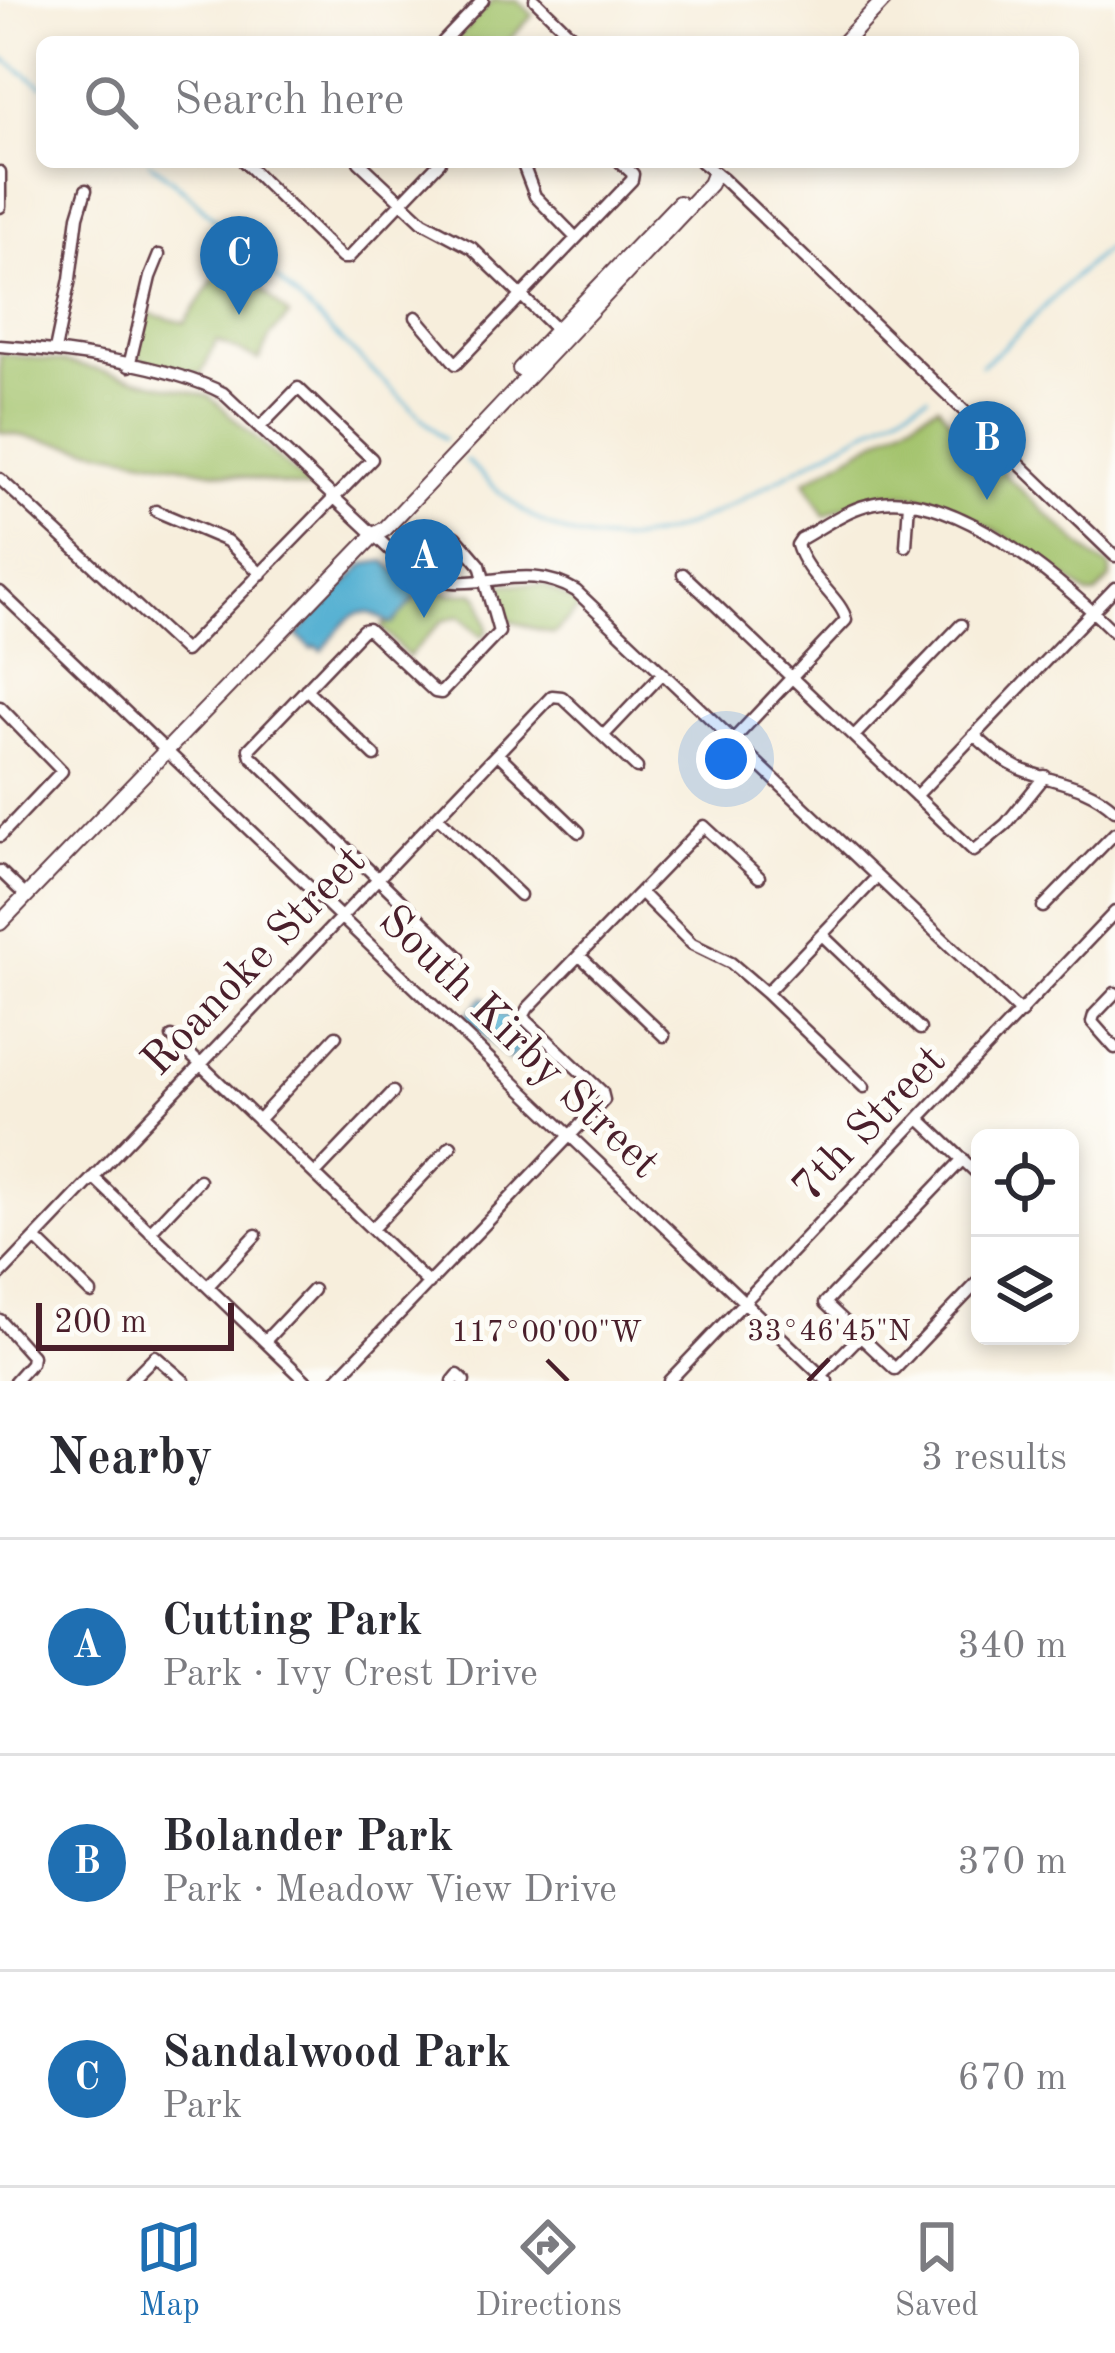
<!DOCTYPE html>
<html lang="en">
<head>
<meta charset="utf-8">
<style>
	:root { --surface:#fff; --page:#f7f7f7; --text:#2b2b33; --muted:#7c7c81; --line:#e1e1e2; --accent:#1f6fb2 }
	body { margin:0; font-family:"Old Standard TT",serif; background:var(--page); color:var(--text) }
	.controls { position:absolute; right:36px; bottom:36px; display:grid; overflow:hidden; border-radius:18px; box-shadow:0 6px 18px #0003 }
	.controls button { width:108px; height:108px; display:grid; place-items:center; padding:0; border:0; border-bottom:3px solid var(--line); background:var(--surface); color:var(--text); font:60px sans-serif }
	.scale { position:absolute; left:36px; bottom:30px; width:198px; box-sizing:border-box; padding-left:12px; border:6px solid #4a1f2b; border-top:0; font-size:33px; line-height:42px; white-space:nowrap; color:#4a1f2b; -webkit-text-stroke:9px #fdfcf7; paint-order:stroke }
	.you { position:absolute; left:726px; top:759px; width:42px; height:42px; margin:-30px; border:9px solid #fff; border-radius:50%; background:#1a73e8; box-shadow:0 0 0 18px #1a73e833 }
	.badge { display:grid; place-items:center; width:78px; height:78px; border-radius:50%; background:var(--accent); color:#fff; font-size:39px; font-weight:700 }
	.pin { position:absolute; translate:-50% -99px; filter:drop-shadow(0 3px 6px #0008) }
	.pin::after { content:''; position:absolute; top:63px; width:42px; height:36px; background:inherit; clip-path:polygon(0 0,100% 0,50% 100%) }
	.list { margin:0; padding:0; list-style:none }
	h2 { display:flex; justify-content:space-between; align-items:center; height:156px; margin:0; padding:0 48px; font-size:51px }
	h2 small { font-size:39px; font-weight:400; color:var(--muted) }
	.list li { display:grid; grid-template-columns:78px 1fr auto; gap:36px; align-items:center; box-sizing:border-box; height:216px; padding:0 48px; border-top:3px solid var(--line) }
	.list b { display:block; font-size:45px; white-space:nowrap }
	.list p { margin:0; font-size:39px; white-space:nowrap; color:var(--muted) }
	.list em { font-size:39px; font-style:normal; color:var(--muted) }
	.icon { flex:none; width:66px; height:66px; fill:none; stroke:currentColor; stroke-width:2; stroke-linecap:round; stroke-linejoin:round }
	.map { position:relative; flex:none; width:1115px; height:1381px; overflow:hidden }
	.search { position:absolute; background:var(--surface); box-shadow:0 6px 18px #0003; left:36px; right:36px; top:36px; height:132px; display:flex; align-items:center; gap:30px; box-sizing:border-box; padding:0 42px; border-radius:18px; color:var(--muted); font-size:45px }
	.sheet { height:804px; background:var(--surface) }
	nav { display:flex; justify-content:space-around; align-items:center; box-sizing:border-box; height:168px; border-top:3px solid var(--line); background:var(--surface); font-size:33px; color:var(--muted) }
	nav a { display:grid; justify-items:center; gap:6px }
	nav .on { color:var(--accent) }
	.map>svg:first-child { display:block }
	.green { fill:#a3c36c; stroke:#76714c; stroke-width:3 }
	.water { fill:#54b0d2; stroke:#4f687e; stroke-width:3 }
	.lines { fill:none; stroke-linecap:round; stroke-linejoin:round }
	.stream { stroke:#54b0d2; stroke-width:3 }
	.minor-casing { stroke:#643e46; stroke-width:15 }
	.major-casing { stroke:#643e46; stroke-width:18 }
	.minor { stroke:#fff; stroke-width:10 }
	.major { stroke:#fff; stroke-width:14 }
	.ticks { fill:none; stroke:#4a1f2b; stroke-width:4.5 }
	.labels { text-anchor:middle; stroke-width:10; stroke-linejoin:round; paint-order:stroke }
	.street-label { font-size:45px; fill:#4a1f2b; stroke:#fdfcf7 }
	.ticks-label { font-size:30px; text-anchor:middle; fill:#4a1f2b; stroke:#fdfcf7; stroke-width:10; stroke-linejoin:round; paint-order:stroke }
</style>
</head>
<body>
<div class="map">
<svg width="1115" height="1381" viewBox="0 0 1115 1381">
	<rect width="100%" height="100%" fill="#fdfcf7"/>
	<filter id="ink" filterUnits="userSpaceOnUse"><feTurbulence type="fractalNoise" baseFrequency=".00833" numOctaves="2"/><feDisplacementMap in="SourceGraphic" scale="24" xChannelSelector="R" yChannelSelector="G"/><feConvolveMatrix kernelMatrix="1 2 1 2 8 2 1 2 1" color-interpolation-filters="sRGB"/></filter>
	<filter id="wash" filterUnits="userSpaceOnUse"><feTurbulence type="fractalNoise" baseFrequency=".004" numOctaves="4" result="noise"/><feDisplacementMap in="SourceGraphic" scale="48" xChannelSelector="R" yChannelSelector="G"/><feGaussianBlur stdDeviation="2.7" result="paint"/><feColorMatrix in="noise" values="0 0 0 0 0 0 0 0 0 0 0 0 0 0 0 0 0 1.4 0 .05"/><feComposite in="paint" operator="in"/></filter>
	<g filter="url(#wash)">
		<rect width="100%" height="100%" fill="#f7eedc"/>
		<!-- green -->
		<path class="green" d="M 493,0 L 517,0 L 533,15 L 507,42 L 454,42 Z
			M 229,257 L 289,316 L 270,336 L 259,360 L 217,341 L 201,374 L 144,363 L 138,355 L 147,313 L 185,323 Z
			M 0,354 L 64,362 L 209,396 L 313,490 L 0,432 Z
			M 938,405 L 958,431 L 991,456 L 1007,477 L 1096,559 L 1110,567 L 1110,579 L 1095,595 L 1087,595 C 1061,571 1033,553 1002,535 C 936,495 898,478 825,516 L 805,481 Z
			M 418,583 L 450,594 L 474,593 L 480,597 L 488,630 L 482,637 L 460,616 L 442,621 L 408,657 L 382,628 L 385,623 L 392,624 L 417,595 Z
			M 508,584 L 543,585 L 581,606 L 554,634 L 506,620 L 496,593 L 500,586 Z"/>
		<!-- water -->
		<path class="water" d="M 385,561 L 418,590 L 418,595 L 392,624 C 386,622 381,617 375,615 C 350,604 335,636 322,651 L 316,646 L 312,649 L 297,635 L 365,564 Z
			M 484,997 L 500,1013 L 513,1018 L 515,1028 L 530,1038 L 510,1060 L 464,1017 Z"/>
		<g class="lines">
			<!-- stream -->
			<path class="stream" d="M 0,56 L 42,86
				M 149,162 L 185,191 L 444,439
				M 981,365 C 1030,329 1065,278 1115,243
				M 466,460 C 486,479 505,499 528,514 C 612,569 692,528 768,485 C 821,455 875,426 928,396"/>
		</g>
	</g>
	<g filter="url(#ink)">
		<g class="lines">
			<defs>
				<path id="minor" d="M 535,0 L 578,42
					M 443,42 L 483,0
					M 244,162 L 342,258 L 348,258 L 440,162
					M 359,162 L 423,222 L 472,248 L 561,334
					M 522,162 L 535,196 L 576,238
					M 701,162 L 723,179 L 1115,556
					M 0,172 L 0,207
					M 416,317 L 456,364 L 632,180 L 633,174 L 620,162
					M 0,346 C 61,350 170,365 223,393 L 405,564 C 465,608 515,554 576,591 L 1021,1013
					M 55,350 L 70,279 L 78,216 L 86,190
					M 129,366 L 150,277 L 159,255
					M 0,479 L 185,651 L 372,459 L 298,388 L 261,426
					M 156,511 L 227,541 L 261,574
					M 456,537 L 480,565 L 499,632 L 441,693 L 435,692 L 368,629 L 363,630 L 249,749 L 251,756 L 459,957
					M 906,546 L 909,502
					M 683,574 L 974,851 L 1006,824 L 1045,776
					M 0,592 L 827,1381
					M 306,689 L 375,756
					M 0,707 L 62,771 L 0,836
					M 974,735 C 989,748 1002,761 1020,769 C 1054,783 1086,783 1115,810
					M 603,736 L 663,673
					M 854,736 L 961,625
					M 734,739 L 846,620 C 842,599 806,576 797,545 L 801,539 C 821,528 844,511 867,505 C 947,481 1062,581 1115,633
					M 498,754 L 579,832
					M 916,796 L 1115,588
					M 438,817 L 520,895
					M 0,871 L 26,896
					M 640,892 L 692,944 L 731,963 L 766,993 L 864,1087
					M 1043,907 L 1115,833
					M 822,935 L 920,1029
					M 579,955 L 664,1036
					M 766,993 L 877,877
					M 1115,993 L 1094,1015 L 1092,1022 L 1115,1048
					M 172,1037 L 429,1284
					M 920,1119 L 980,1176
					M 258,1120 L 336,1036
					M 963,1159 L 825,1303 L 895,1369 L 980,1280
					M 315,1174 L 393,1092
					M 93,1177 L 306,1381
					M 372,1229 L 451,1146
					M 150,1232 L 199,1180
					M 36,1239 L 91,1293
					M 0,1275 L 552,696 L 562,697 L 637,768
					M 208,1286 L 256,1235
					M 0,1320 L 32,1356 L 31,1363 L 15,1381
					M 265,1341 L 313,1290
					M 821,1376 L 860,1336
					M 130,1381 L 155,1356 L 184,1381
					M 335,1381 L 604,1100 L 602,1092 L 527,1021 L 524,1015 L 528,1008 L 704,826 L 759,877
					M 453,1381 L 458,1375 L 464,1381
					M 669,1381 L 1115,912"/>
				<path id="major" d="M 844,42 L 884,0
					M 520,369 L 679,203
					M 0,923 L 374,535 L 385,529 L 710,184 L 714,174"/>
			</defs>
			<!-- minor casing -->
			<use href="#minor" class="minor-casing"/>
			<!-- major casing -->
			<use href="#major" class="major-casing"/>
			<!-- minor -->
			<use href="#minor" class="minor"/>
			<!-- major -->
			<use href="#major" class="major"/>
		</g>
	</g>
	<!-- ticks -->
	<path class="ticks" d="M 547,1360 L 568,1381M 808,1381 L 829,1359"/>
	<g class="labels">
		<!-- street labels -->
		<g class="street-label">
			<text transform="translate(252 959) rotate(-46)" y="16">Roanoke Street</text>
			<text transform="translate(521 1040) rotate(44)" y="16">South Kirby Street</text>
			<text transform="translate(867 1122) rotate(-46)" y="16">7th Street</text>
		</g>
	</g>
	<g class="ticks-label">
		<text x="829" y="1340">33°46'45"N</text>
		<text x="547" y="1341">117°00'00"W</text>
	</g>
</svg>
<div class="controls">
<button><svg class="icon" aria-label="locate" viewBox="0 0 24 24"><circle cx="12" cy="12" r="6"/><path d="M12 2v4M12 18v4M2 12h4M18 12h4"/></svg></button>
<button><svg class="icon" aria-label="layers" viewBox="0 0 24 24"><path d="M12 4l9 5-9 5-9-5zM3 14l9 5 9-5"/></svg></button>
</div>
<div class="scale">200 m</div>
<div class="you"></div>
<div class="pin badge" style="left:424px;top:618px">A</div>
<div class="pin badge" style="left:987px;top:500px">B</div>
<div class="pin badge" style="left:239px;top:315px">C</div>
<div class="search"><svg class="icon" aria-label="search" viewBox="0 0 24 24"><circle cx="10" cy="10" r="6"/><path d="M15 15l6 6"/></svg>Search here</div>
</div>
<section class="sheet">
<h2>Nearby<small>3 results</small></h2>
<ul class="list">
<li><span class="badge">A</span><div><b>Cutting Park</b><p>Park · Ivy Crest Drive</p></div><em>340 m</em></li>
<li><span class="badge">B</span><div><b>Bolander Park</b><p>Park · Meadow View Drive</p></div><em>370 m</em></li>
<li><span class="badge">C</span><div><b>Sandalwood Park</b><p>Park</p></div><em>670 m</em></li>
</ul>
</section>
<nav>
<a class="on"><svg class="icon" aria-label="map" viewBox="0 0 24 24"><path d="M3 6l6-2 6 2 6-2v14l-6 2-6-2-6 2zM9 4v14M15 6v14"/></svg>Map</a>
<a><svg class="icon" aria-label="directions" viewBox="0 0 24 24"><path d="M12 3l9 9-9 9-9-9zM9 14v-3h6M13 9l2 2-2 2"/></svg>Directions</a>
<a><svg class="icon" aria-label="saved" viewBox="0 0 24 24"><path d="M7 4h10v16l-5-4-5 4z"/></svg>Saved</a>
</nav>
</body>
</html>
